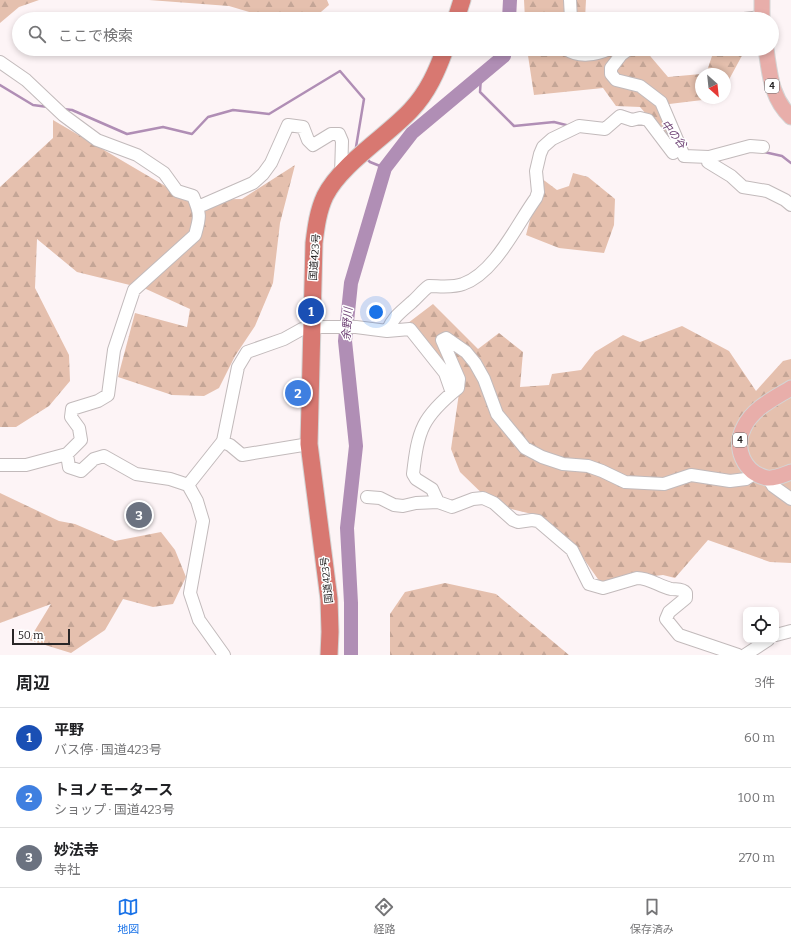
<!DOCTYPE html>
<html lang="ja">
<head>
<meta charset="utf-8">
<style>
	:root { --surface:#fff; --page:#f6f6f6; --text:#202124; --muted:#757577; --line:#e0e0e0; --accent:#1a73e8 }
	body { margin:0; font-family:Bitter,"Noto Sans JP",serif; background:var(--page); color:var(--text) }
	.controls { position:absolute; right:12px; bottom:12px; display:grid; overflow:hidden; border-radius:8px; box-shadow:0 2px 6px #0003 }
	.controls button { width:36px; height:36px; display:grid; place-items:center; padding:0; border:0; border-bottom:1px solid var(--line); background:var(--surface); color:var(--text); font:20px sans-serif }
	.compass { position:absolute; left:695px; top:68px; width:36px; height:36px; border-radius:50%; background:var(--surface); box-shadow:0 2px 6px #0003; rotate:153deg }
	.scale { position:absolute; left:12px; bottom:10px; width:58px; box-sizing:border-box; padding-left:4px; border:2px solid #292627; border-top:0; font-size:11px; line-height:14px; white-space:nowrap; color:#292627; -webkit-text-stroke:3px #fff; paint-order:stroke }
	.you { position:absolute; left:376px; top:312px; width:14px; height:14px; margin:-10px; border:3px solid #fff; border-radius:50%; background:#1a73e8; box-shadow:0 0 0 6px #1a73e833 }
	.badge { display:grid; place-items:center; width:26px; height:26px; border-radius:50%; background:var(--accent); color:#fff; font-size:13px; font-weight:700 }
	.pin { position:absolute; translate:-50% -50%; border:2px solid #fff; box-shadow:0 1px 4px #0006 }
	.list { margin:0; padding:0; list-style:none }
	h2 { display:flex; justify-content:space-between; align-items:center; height:52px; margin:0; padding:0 16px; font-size:17px }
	h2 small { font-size:13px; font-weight:400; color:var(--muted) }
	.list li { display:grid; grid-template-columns:26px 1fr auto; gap:12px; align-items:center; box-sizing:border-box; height:60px; padding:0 16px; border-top:1px solid var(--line) }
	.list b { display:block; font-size:15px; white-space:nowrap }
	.list p { margin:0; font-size:13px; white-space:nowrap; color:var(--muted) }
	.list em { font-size:13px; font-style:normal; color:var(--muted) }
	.icon { flex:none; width:22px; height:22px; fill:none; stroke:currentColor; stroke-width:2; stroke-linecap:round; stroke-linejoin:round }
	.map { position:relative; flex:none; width:791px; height:655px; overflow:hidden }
	.search { position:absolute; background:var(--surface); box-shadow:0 2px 6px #0003; left:12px; right:12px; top:12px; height:44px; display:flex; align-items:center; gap:10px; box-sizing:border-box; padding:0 14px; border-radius:22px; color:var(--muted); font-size:15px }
	.sheet { height:232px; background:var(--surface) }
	nav { display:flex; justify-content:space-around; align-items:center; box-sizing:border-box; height:56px; border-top:1px solid var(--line); background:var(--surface); font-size:11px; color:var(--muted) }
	nav a { display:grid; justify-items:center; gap:2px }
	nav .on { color:var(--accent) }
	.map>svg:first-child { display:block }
	.forest { fill:url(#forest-firs) }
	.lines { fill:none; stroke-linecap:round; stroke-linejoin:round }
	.stream { stroke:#b08eb5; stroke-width:2.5 }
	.river { stroke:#b08eb5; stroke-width:14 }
	.minor-casing { stroke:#c2babb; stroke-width:14 }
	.major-casing { stroke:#d4d4d4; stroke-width:17 }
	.highway-casing { stroke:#d4d4d4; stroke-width:19 }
	.minor { stroke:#fff; stroke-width:12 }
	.major { stroke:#e8aeaa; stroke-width:15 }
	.highway { stroke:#d87871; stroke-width:17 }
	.labels { text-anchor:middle; stroke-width:3; stroke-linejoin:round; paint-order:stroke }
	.shield { fill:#fff; stroke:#696768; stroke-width:1 }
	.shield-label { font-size:9px; font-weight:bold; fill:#292627 }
	.street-label { font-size:10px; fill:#292627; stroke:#fff }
	.water-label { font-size:11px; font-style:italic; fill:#6b3e72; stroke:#fff }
</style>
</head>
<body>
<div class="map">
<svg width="791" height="655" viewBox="0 0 791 655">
	<defs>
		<pattern id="forest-firs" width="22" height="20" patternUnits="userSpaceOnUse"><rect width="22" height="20" fill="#e5c0ae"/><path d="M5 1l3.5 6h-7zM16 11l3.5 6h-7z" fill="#c4a596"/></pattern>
	</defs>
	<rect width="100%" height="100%" fill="#fdf4f6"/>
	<!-- forest -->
	<path class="forest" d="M 0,0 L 39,0 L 19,7 L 0,23 Z
		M 149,0 L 327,0 L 329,5 L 314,18 L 273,19 L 229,6 Z
		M 524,0 L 586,0 L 585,19 L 525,19 Z
		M 527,49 L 642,49 L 645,50 L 668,77 L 701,74 L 701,98 L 719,98 L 661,105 L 671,142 L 640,107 L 616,106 L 603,88 L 534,95 Z
		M 714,50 L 745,50 L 725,87 L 725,74 L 704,74 L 706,74 Z
		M 53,120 L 189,200 L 242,199 L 295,165 L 280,223 L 273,283 L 255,326 L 235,356 L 219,388 L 204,396 L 172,395 L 118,377 L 135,313 L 187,327 L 190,309 L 146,289 L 77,272 L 37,239 L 35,288 L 69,355 L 70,381 L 49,406 L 16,427 L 0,427 L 0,187 L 53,138 Z
		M 573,173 L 588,177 L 615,199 L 614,225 L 604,253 L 559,248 L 526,235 L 541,178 L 557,190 L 569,186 Z
		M 433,304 L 478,349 L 499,333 L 523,352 L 520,387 L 549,385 L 552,374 L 581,370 L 595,352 L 623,335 L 640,342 L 682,326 L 729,351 L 756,391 L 783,361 L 791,359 L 791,563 L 770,562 L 708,540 L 675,578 L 663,575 L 600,582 L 574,545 L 536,515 L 494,505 L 460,472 L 451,449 L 460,386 L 408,323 Z
		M 0,493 L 59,521 L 75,524 L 115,541 L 161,532 L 175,550 L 186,577 L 173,604 L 153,607 L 123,599 L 105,630 L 71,653 L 29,640 L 51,604 L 0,623 Z
		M 445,583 L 496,594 L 569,655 L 390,655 L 390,614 L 405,592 Z"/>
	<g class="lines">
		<!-- stream -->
		<path class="stream" d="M 481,77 L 480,92 L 514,126 L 554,122 L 570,126
			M 0,85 L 33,105 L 48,107
			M 63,109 L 72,110 L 127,134 L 163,127 L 192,134 L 208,117 L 233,110 L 269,114 L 340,71 L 364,99 L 356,147 L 358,149
			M 764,152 L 782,156 L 791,163
			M 366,158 L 370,162 L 385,168"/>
		<!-- river -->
		<path class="river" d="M 509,19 L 510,0
			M 351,655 L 351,603 L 347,528 L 356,446 L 345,341 L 351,283 L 385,168 L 412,133 L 504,56 L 505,49"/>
		<defs>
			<path id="minor" d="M 570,0 L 571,19
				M 744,19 L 761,17
				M 566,49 C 579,58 596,55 609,49
				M 629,49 L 621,55 L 611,68 L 611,74 L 616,80 L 640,86 L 661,102 L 684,156 L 709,157 L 750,146 L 763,147
				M 0,62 L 26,80 L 63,115 L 97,140 L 137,155 L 164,173 L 177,191 L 193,196 C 201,215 200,217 195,235 L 134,290 L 114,350 L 108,395 L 98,401 L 72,409 L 71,417 L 79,428 L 81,440 L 67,454 L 26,465 L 0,465
				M 709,157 L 708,162 L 731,176 L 743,187 L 767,191 L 785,200 L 791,205
				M 198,207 L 253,183 L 263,174 L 271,163 L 288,125 L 303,127 L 308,140 L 313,145 L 331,134 L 339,134 L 342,141 L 341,175
				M 387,331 C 394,316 400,313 412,302 C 418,297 422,291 429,286 C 439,286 453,288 463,284 C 495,273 517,224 536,198 L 538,192 L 536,171 L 540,154 L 543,147 L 552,139 L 579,126 L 605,129 L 620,116 L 632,120 L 640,118 L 648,120 L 673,153 L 680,148
				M 222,442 L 230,445 L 242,455 L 309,444
				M 67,454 L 69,467 L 81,471 L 94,459 L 104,456 L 136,474 L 170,479 L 188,485 L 197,501 L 203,521 L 190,593 L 199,620 L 224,655
				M 768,478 L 773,486 L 791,499
				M 188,485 L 223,441 L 238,367 L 247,352 L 284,339 L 302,329 L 311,327 L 356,327 L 387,331 L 410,329 L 445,373 L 452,393
				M 367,497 L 380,498 L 394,505 L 403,506 L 416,503 L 438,502 L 452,507 L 473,499 L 483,498 L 494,503 L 513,520 L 518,522 L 532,520 L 538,521 L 572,550 L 589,584 L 603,588 L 637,578 C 649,578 659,586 671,589 C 676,590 682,588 686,593 L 686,598 L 669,612 L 666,619 L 679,635 L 738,655
				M 438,502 L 432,489 L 416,479 L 413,474 C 418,430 422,417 458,388 L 459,379 L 442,340 L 446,338 L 466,352 L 475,363 L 484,379 L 497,414 L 525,448 L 542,457 L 563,464 L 588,466 L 602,471 L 625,482 L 664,484 L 691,475 L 730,481 L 746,479 L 755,473
				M 776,635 L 791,631
				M 745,655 L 768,640"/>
			<path id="major" d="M 762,19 L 762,0
				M 766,49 C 770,75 771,98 791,117
				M 791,388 C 775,398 753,408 744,427 C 733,448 744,473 767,478 C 775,479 783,475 791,472"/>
			<path id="highway" d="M 456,19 L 462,0
				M 329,655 L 330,632 L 329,599 L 309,444 L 314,243 C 316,227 318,211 325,196 C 341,164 387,136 411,110 C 428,92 437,71 445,49"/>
		</defs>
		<!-- minor casing -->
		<use href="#minor" class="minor-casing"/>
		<!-- major casing -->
		<use href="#major" class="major-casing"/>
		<!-- highway casing -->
		<use href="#highway" class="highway-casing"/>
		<!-- minor -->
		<use href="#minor" class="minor"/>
		<!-- major -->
		<use href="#major" class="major"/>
		<!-- highway -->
		<use href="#highway" class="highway"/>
	</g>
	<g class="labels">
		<!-- shield labels -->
		<g class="shield">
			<rect x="765" y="79" width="14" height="14" rx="3"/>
			<rect x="733" y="433" width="14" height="14" rx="3"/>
		</g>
		<g class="shield-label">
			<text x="772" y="89">4</text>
			<text x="740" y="443">4</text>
		</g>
		<!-- street labels -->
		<g class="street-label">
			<text transform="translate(314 257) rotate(-86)" y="4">国道423号</text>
			<text transform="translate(326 580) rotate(-96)" y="4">国道423号</text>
		</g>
		<!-- water labels -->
		<g class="water-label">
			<text transform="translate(674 134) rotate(51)" y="4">中の谷</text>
			<text transform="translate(347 324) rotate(-86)" y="4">余野川</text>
		</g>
	</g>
</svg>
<div class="controls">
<button><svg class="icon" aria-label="locate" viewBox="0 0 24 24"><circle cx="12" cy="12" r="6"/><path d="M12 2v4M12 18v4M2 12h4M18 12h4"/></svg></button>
</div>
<svg class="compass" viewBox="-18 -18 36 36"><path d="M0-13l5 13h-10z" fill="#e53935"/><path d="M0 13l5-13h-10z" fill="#757577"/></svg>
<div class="scale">50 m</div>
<div class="you"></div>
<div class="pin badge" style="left:311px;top:311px;background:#1a4fb4">1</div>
<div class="pin badge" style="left:298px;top:393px;background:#3f7fe0">2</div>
<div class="pin badge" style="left:139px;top:515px;background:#6b7280">3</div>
<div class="search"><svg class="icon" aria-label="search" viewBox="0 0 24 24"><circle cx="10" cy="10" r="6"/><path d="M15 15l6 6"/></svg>ここで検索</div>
</div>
<section class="sheet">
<h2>周辺<small>3件</small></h2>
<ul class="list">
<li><span class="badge" style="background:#1a4fb4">1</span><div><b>平野</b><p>バス停 · 国道423号</p></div><em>60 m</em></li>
<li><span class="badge" style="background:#3f7fe0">2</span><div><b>トヨノモータース</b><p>ショップ · 国道423号</p></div><em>100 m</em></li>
<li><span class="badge" style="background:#6b7280">3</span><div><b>妙法寺</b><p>寺社</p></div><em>270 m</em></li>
</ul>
</section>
<nav>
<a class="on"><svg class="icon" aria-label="map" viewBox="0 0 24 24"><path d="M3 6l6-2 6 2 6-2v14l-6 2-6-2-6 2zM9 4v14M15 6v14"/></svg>地図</a>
<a><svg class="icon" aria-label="directions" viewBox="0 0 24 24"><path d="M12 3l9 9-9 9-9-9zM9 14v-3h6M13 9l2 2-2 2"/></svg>経路</a>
<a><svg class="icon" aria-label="saved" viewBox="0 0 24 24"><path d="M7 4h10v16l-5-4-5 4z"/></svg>保存済み</a>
</nav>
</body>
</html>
